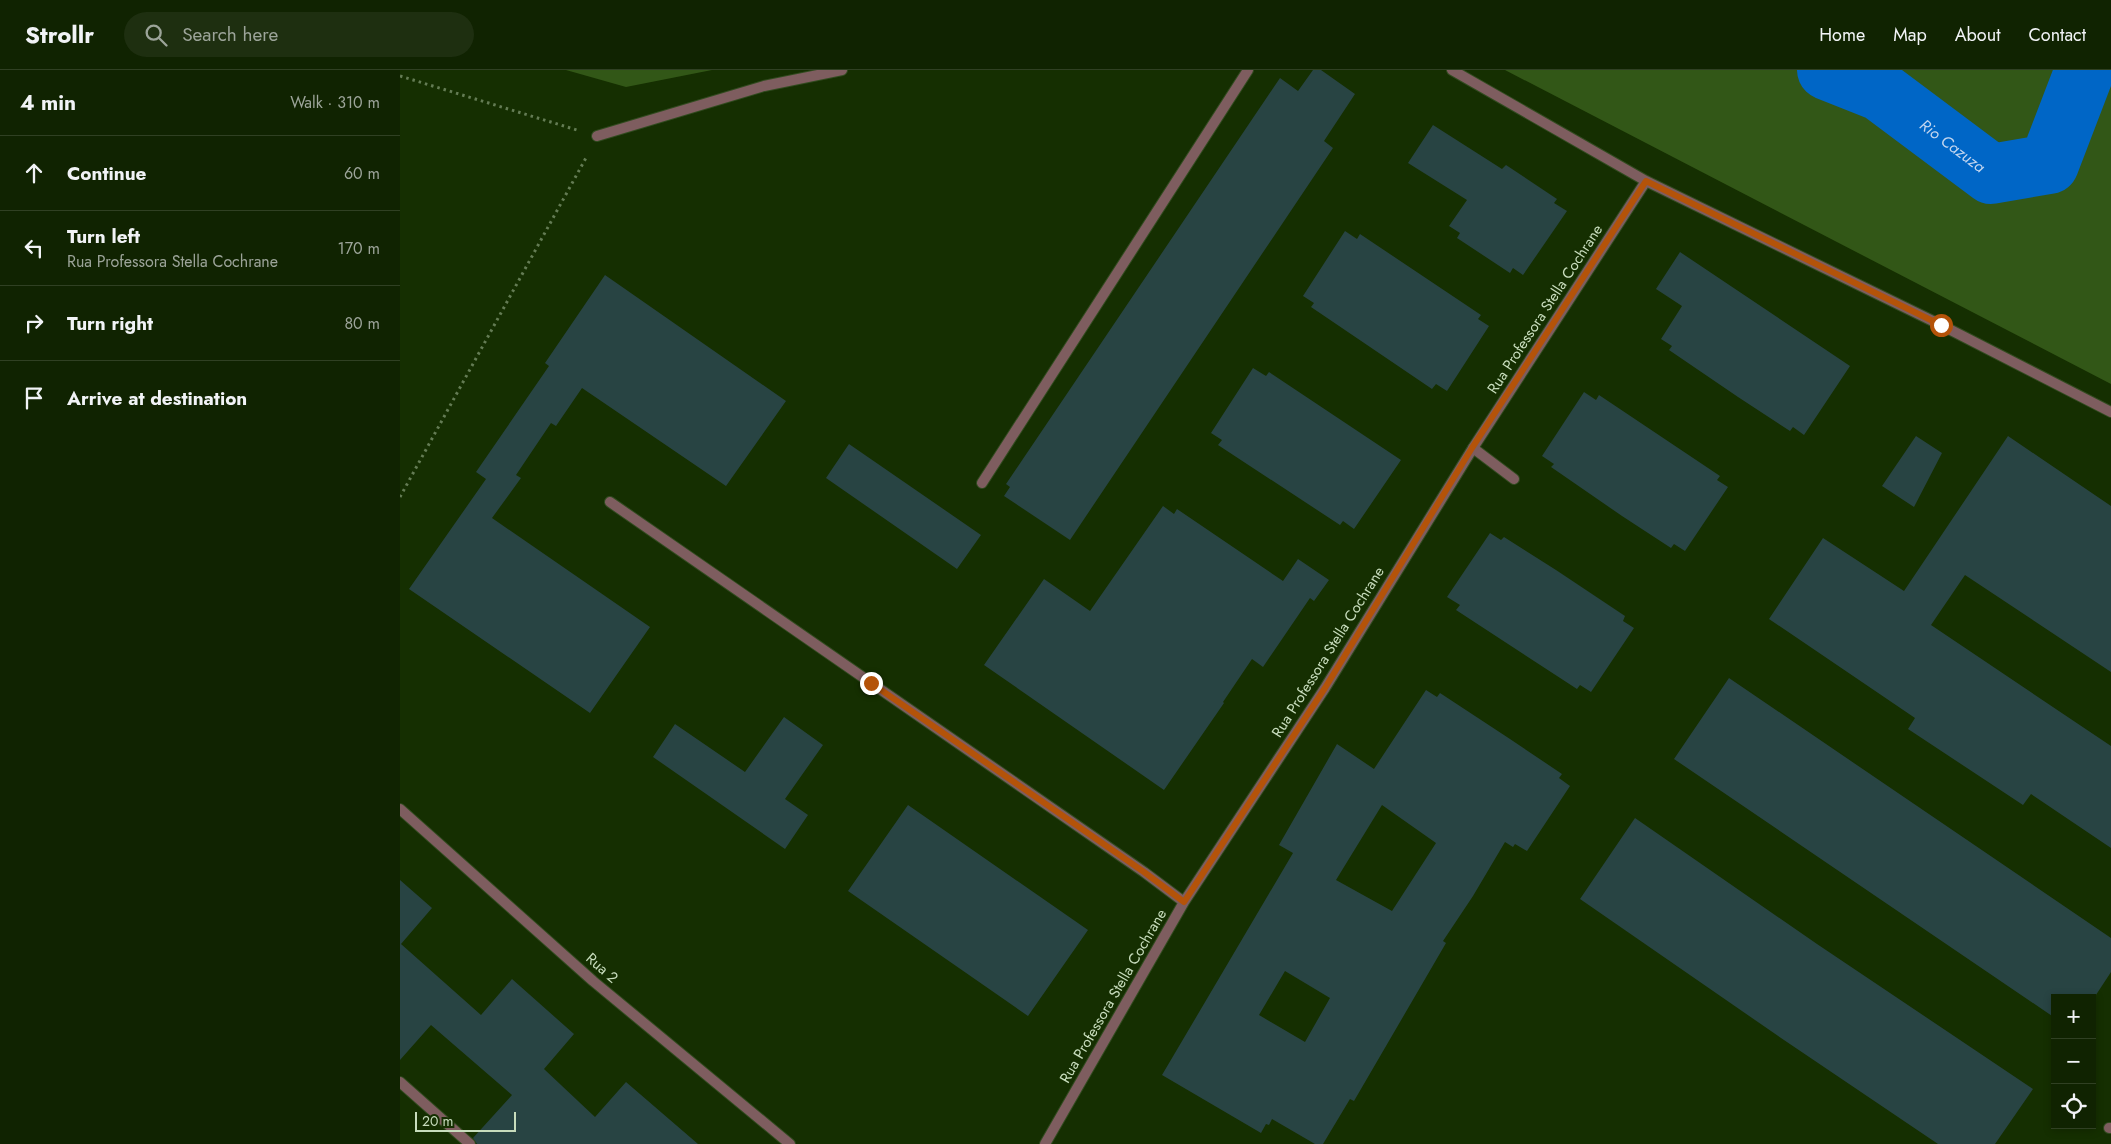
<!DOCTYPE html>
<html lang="en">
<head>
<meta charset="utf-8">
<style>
	:root { --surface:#102301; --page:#1e2f10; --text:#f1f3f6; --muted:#9ca499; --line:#304023 }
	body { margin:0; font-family:Jost,sans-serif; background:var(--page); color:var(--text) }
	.controls { position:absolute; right:15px; bottom:15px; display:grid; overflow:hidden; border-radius:0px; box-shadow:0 2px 8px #0003 }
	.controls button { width:45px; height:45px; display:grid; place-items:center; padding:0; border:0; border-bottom:1px solid var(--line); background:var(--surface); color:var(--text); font:25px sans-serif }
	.scale { position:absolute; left:15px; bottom:12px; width:101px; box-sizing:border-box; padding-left:5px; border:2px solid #c7dcbc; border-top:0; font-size:14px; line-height:18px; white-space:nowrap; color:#c7dcbc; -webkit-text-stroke:4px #152f01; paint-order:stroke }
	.stop { position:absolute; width:15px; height:15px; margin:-11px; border:4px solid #b45309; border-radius:50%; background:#fff }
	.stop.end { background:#b45309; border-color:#fff; box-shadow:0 1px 5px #0008 }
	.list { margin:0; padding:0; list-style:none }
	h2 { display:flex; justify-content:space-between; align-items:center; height:65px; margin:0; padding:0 20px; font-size:21px }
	h2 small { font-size:16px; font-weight:400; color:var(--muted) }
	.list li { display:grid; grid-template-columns:32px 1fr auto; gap:15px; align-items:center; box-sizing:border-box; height:75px; padding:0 20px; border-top:1px solid var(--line) }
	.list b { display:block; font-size:19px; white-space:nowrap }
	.list p { margin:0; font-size:16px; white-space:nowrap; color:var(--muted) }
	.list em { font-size:16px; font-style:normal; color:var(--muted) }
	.icon { flex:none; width:28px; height:28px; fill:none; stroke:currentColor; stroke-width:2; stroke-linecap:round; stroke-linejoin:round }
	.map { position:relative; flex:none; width:1711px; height:1074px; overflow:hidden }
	header { display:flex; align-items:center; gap:30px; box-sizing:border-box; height:70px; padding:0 25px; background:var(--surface); border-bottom:1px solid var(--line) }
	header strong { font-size:24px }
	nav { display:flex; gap:28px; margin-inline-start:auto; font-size:18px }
	.search { width:350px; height:45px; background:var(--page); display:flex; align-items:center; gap:12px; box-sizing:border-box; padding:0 18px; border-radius:28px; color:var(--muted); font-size:19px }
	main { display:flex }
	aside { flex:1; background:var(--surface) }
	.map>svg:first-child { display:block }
	.green { fill:#325717 }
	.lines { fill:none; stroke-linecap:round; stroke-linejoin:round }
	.river { stroke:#0066c6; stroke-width:60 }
	.building { fill:#284443; fill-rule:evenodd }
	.service-casing { stroke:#314b1f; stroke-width:12 }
	.minor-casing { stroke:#314b1f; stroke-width:12 }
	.path { stroke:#647c54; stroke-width:3; stroke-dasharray:2.5 4; stroke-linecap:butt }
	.service { stroke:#7e5d5f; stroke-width:10 }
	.minor { stroke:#7e5d5f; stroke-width:10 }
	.route { stroke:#b45309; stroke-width:6 }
	.labels { text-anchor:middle; stroke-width:4; stroke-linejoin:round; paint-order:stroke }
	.street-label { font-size:15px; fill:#c7dcbc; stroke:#152f01 }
	.water-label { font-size:16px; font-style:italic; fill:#c3d6ef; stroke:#152f01 }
</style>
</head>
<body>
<header>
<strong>Strollr</strong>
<div class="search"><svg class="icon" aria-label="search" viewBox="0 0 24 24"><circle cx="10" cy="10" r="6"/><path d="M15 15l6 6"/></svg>Search here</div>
<nav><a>Home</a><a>Map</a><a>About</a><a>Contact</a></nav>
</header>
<main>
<aside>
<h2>4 min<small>Walk · 310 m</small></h2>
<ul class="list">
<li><svg class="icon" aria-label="ahead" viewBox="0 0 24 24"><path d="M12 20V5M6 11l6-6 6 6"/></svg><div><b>Continue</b></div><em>60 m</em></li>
<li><svg class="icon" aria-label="left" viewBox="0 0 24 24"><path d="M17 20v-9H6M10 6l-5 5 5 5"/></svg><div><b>Turn left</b><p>Rua Professora Stella Cochrane</p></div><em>170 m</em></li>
<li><svg class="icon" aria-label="right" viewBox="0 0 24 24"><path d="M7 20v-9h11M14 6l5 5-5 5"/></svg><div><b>Turn right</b></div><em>80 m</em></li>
<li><svg class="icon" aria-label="arrive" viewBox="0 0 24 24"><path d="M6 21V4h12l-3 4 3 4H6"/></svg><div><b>Arrive at destination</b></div></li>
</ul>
</aside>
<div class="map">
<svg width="1711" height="1074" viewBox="0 0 1711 1074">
	<rect width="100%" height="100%" fill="#152f01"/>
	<!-- green -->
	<path class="green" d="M 166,0 L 312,0 L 226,17 Z
		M 1105,0 L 1711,0 L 1711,314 Z"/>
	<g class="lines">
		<!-- river -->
		<path class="river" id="s1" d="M 1427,0 L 1480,21 L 1591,104 L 1649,94 L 1685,0"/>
	</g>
	<!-- building -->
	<path class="building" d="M 913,0 L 921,0 L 955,24 L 924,71 L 933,78 L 670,470 L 604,426 L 610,417 L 606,414 L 880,8 L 898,21 Z
		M 1033,55 L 1102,99 L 1106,95 L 1157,129 L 1154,133 L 1167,141 L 1123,205 L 1113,198 L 1110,203 L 1057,168 L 1060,163 L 1049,156 L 1067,130 L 1008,93 Z
		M 945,161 L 957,169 L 960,164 L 1081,245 L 1078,249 L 1089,256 L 1047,321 L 1036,314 L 1032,319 L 911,237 L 914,233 L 903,226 Z
		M 1280,182 L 1450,296 L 1404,365 L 1393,357 L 1390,361 L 1338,327 L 1269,280 L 1272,276 L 1261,269 L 1282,236 L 1256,219 Z
		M 205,205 L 386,331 L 326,416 L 182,318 L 156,356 L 151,353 L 116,405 L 121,408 L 92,448 L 250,557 L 190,643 L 9,519 L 86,409 L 76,402 L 149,296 L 145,293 Z
		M 853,298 L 866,306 L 869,302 L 1001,390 L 954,459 L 943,451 L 940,455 L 818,375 L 822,370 L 811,363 Z
		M 1184,322 L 1196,330 L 1199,325 L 1320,406 L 1317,410 L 1328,417 L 1285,481 L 1274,474 L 1271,478 L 1222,446 L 1151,397 L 1154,394 L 1142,386 Z
		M 1516,366 L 1542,383 L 1514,437 L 1482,416 Z
		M 1608,366 L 1711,436 L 1711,602 L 1565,505 L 1531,555 L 1711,676 L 1711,778 L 1631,724 L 1623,735 L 1508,659 L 1515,648 L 1369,549 L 1423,468 L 1504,521 Z
		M 449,374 L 581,465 L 557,499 L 426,408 Z
		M 763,436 L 774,444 L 777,439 L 883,511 L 898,489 L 929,510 L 914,531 L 910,528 L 863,597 L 852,589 L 823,632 L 824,633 L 764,720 L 584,595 L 644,509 L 690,541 Z
		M 1090,463 L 1101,470 L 1104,467 L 1156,500 L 1225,546 L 1223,551 L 1234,558 L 1191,622 L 1180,615 L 1177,619 L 1056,540 L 1060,535 L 1047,527 Z
		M 1329,608 L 1711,868 L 1711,902 L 1692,931 L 1692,928 L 1655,928 L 1655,948 L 1274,689 Z
		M 1026,620 L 1037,627 L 1040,623 L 1110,669 L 1162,704 L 1159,708 L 1170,716 L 1127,781 L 1115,774 L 1113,777 L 1105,772 L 1073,826 L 1043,871 L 1046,873 L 954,1031 L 950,1029 L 923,1074 L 915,1074 L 872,1049 L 869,1055 L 866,1054 L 861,1063 L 762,1005 L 893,783 L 879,775 L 937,674 L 974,699 ZM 982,735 L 1036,773 L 992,841 L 936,810 ZM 885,901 L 930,928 L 905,972 L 859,945 Z
		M 384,647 L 423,675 L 385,729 L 408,745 L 385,779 L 253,687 L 275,654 L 345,702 Z
		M 508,735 L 688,860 L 628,946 L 448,821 Z
		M 1235,748 L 1417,874 L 1633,1019 L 1595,1074 L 1538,1074 L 1381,968 L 1180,829 Z
		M 0,810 L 32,838 L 1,874 L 81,945 L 112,909 L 174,964 L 144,999 L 195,1047 L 226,1012 L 298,1074 L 77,1074 L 73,1068 L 112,1025 L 31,955 L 0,990 Z"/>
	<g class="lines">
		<defs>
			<path id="service" d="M 1073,378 L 1114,409"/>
			<path id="minor" d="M 1052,0 L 1246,111 L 1541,255 L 1711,342
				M 197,66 L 364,16 L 442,0
				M 582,413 L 848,0
				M 210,432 L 744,802 L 784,832
				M 0,739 L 193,911 L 390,1074
				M 0,1012 L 70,1074
				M 1709,1058 L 1711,1058
				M 645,1074 L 784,832 L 925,618 L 1073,378 L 1246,111"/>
		</defs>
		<!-- service casing -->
		<use href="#service" class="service-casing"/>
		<!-- minor casing -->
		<use href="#minor" class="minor-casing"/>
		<!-- path -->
		<path class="path" d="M 0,6 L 177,60
			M 0,427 L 187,86"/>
		<!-- service -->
		<use href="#service" class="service"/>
		<!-- minor -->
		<use href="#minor" class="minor"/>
	</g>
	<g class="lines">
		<!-- route -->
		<path class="route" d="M 471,613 L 744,802 L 784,832 L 925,618 L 1072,378 L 1246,111 L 1541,255"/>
	</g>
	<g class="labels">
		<!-- street labels -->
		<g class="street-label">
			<text transform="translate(1145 239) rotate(-57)" y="5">Rua Professora Stella Cochrane</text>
			<text transform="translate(928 582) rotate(-58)" y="5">Rua Professora Stella Cochrane</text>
			<text transform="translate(202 898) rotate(41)" y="5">Rua 2</text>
			<text transform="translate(713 926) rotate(-60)" y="5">Rua Professora Stella Cochrane</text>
		</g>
		<!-- water labels -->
		<g class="water-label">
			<text dy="6" stroke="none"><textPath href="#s1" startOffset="148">Rio Cazuza</textPath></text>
		</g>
	</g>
</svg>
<div class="controls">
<button>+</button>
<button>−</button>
<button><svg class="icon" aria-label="locate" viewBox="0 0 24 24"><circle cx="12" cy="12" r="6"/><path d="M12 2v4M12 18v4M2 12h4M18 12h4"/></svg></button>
</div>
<div class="scale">20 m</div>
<div class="stop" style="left:1541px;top:255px"></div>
<div class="stop end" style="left:471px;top:613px"></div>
</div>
</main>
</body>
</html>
